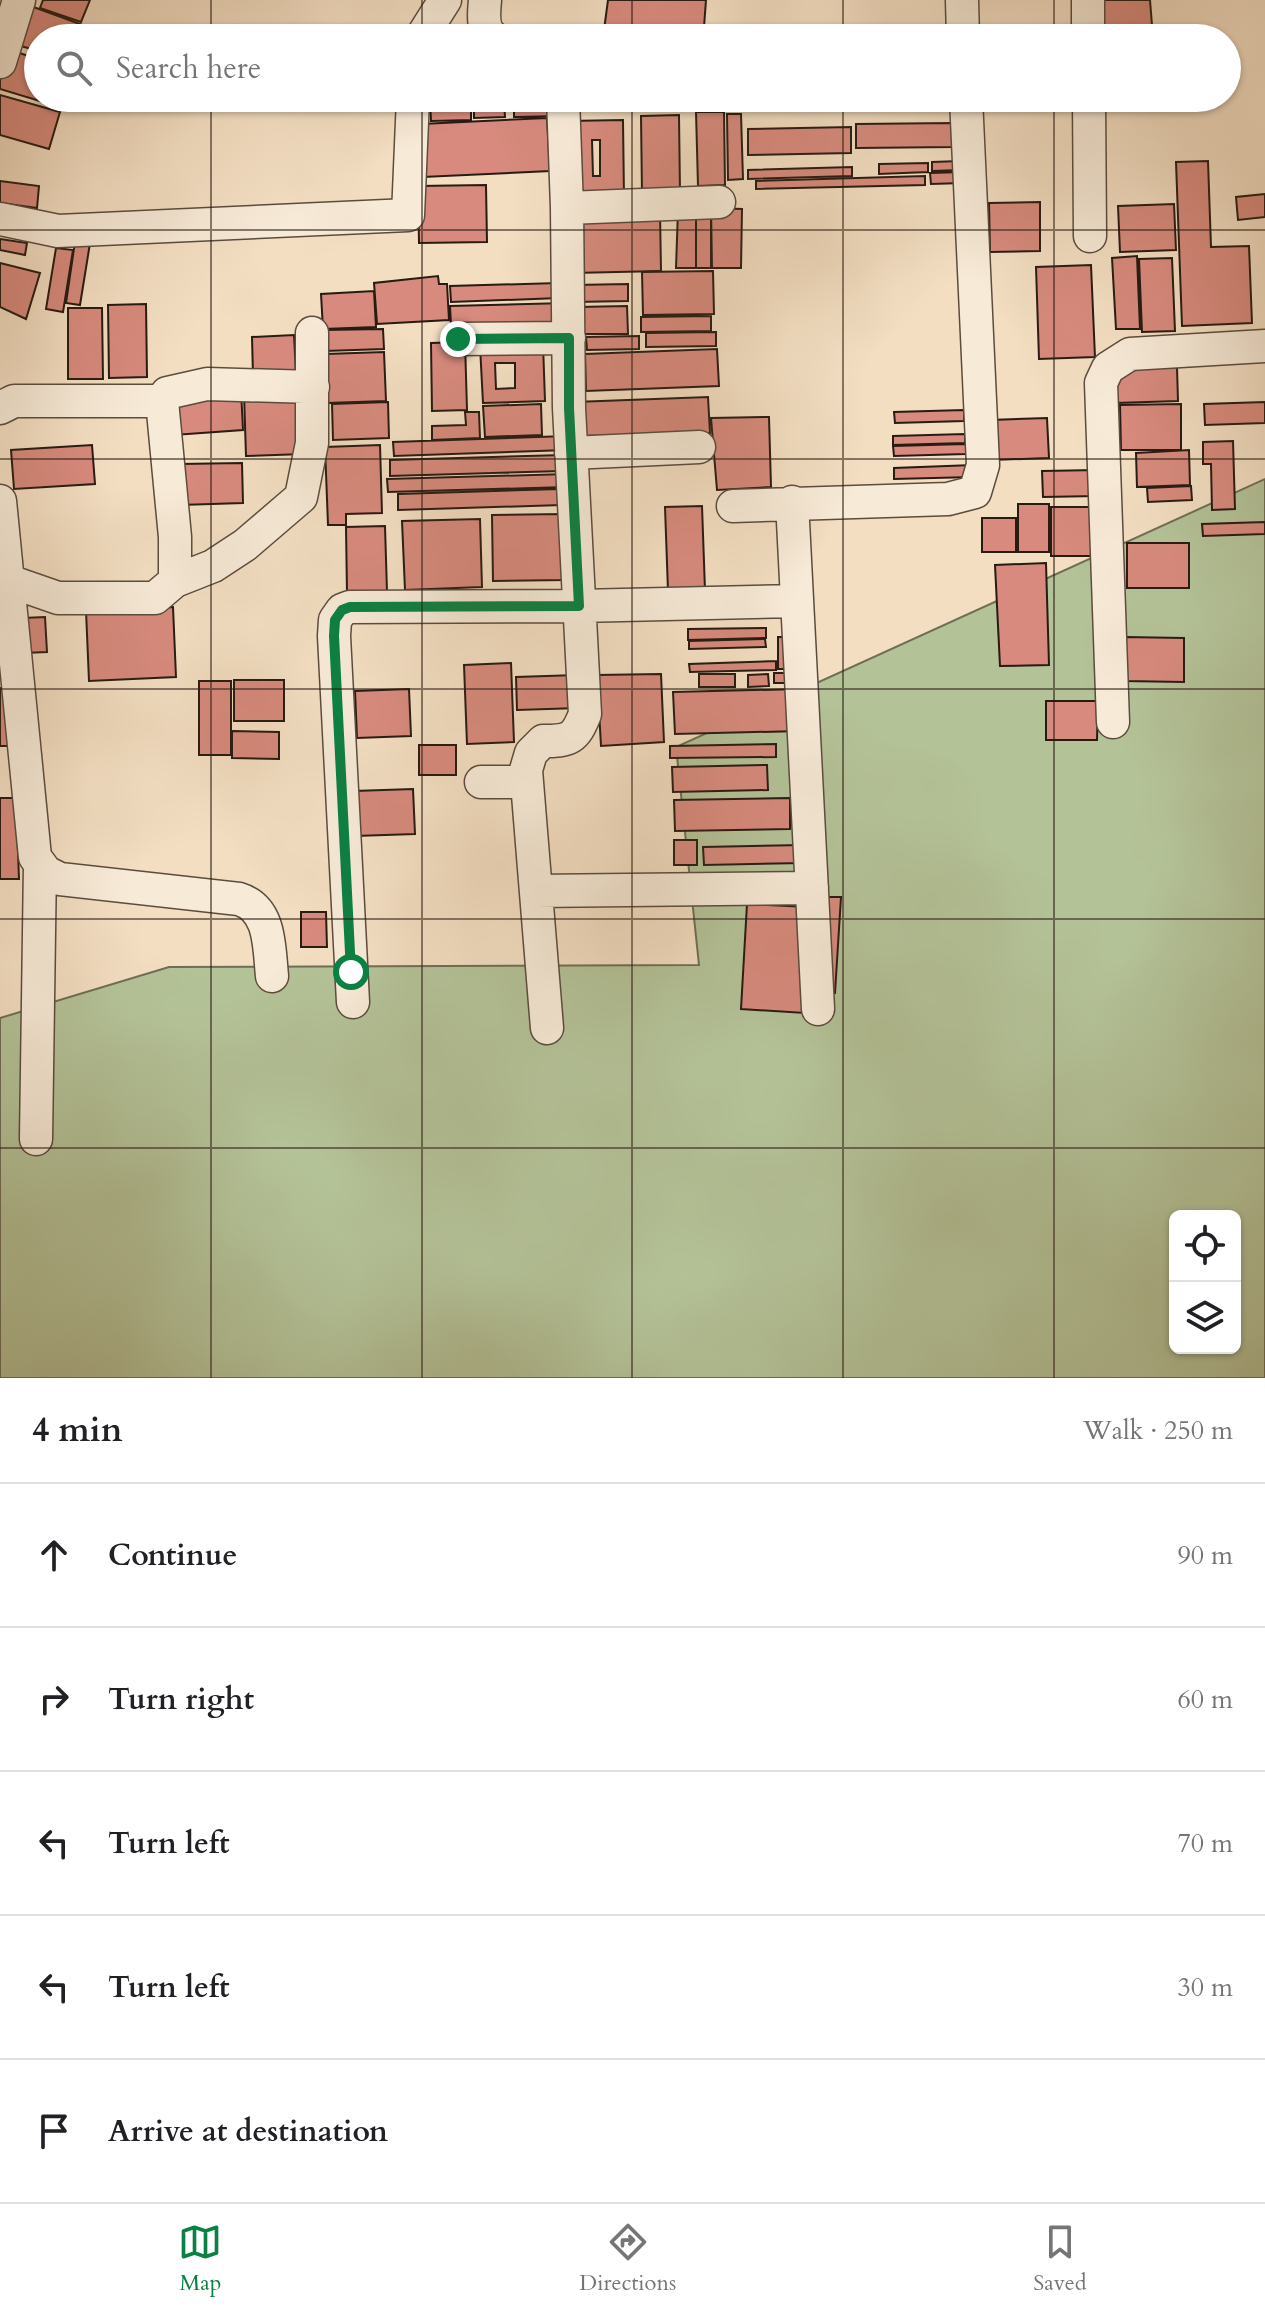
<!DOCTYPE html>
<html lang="en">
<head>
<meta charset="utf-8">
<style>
	:root { --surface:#fff; --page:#f2f2f2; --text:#202124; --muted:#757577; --line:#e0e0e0; --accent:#0b8043 }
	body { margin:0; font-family:Cardo,serif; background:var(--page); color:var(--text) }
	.controls { position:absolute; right:24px; bottom:24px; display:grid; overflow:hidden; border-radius:12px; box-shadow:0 2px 6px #0004 }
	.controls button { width:72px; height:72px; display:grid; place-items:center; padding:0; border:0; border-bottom:2px solid var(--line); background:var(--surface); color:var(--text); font:40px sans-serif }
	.stop { position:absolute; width:24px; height:24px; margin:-18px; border:6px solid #0b8043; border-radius:50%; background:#fff }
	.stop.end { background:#0b8043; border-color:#fff; box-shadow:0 2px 8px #0008 }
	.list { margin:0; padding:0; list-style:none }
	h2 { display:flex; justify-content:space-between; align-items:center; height:104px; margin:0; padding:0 32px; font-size:34px }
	h2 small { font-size:26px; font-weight:400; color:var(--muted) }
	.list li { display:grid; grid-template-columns:52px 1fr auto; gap:24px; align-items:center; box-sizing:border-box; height:144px; padding:0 32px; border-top:2px solid var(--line) }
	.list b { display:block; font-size:30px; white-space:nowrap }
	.list em { font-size:26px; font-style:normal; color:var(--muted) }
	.icon { flex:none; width:44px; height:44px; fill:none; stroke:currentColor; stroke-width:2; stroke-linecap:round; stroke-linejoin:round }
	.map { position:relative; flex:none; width:1265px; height:1378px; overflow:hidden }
	.search { position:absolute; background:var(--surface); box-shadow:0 2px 6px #0004; left:24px; right:24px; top:24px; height:88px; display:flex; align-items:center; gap:20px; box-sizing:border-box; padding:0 28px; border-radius:44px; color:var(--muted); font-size:30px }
	.sheet { height:824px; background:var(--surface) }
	nav { display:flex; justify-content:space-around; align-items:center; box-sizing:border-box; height:112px; border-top:2px solid var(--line); background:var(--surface); font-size:22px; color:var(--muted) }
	nav a { display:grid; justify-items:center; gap:4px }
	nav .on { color:var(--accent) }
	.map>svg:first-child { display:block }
	.grass { fill:#b4c298; stroke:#6e6e55; stroke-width:2; fill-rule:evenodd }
	.building { fill:#d78a7d; stroke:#281b12; stroke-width:2; fill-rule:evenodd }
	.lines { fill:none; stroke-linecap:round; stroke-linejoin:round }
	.minor-casing { stroke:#5b4c3e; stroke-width:35 }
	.minor { stroke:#f7ead7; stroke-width:32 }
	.route { stroke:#0b8043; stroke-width:10 }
	.grid { fill:none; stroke:#281b12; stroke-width:2; stroke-opacity:0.55 }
</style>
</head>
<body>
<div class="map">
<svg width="1265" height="1378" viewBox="0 0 1265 1378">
	<rect width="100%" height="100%" fill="#f3dec2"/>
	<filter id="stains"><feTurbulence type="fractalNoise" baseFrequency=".0025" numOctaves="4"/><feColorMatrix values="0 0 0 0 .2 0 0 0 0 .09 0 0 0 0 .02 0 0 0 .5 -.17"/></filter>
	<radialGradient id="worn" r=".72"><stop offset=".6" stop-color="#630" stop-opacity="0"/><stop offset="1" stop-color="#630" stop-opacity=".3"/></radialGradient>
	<!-- grass -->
	<path class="grass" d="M 1265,479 L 1265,1378 L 0,1378 L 0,1018 L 169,967 L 699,965 L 676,747 ZM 1175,1216 L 1235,1216 L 1235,1348 L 1175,1348 Z"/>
	<!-- building -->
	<path class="building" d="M 43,0 L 90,0 L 81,22 L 40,8 Z
		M 608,0 L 706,0 L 704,27 L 604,30 Z
		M 1098,0 L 1150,0 L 1153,38 L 1101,38 Z
		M 28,5 L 91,28 L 88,38 L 38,38 L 38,51 L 14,44 Z
		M 749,30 L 749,38 L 670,38 L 670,32 Z
		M 7,49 L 38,59 L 38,98 L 66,98 L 63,108 L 0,89 L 0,72 Z
		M 0,95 L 60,112 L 49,149 L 0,135 Z
		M 430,98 L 471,98 L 471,120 L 431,121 Z
		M 671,98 L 750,98 L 751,107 L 671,108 Z
		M 514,100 L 561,100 L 561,116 L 514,117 Z
		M 474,102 L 504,102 L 505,117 L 474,118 Z
		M 696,112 L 724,112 L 725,185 L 698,186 Z
		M 727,114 L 741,114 L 743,179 L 728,180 Z
		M 679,115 L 680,193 L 642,193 L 641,116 Z
		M 547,118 L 550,171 L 423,177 L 421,124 Z
		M 623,120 L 624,198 L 569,199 L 567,121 ZM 592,140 L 600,140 L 600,176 L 593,176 Z
		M 953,123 L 954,147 L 856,148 L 856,124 Z
		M 851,127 L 851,153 L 748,155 L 748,129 Z
		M 960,161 L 961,170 L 932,171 L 932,162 Z
		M 1208,161 L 1211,247 L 1249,246 L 1252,323 L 1182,326 L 1176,162 Z
		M 928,163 L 928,172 L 879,174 L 879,164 Z
		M 852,167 L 852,176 L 748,179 L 748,170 Z
		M 963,172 L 963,183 L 931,184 L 930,173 Z
		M 925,176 L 925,185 L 756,189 L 756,181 Z
		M 0,181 L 39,186 L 37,208 L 0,203 Z
		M 486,185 L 487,242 L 419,243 L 418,186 Z
		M 1265,194 L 1265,217 L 1238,220 L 1236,197 Z
		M 1040,202 L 1040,251 L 990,252 L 989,203 Z
		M 1174,204 L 1176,250 L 1120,252 L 1118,206 Z
		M 696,208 L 711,208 L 711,268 L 696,268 Z
		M 696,208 L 696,268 L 676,268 L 678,210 Z
		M 711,208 L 742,209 L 741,268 L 712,268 Z
		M 660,212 L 661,271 L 573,273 L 573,213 Z
		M 76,235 L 91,237 L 80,305 L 66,303 Z
		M 0,239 L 27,243 L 25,255 L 0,250 Z
		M 56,248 L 73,250 L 63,312 L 46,309 Z
		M 1137,256 L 1140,329 L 1116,329 L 1112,258 Z
		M 1172,258 L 1175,331 L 1142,332 L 1139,259 Z
		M 0,263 L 40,273 L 26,319 L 0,307 Z
		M 1091,265 L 1095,357 L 1039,359 L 1036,267 Z
		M 713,271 L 714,314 L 643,315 L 642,272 Z
		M 438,276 L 439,284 L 447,284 L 449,320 L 377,324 L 374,283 Z
		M 558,283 L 559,298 L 451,302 L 450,286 Z
		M 628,284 L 628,301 L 574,302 L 574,285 Z
		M 374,291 L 376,327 L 323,329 L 321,294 Z
		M 567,303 L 568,322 L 451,325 L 450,306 Z
		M 146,304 L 147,377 L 109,378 L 108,305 Z
		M 627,306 L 628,334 L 579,334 L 578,307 Z
		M 68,308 L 102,308 L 103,379 L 68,379 Z
		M 711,316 L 711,331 L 641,332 L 641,317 Z
		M 383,329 L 384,349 L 325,351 L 324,330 Z
		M 716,332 L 716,346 L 646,347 L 646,333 Z
		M 294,335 L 296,374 L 253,376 L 252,337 Z
		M 639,336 L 639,349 L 587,350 L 586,337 Z
		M 465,342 L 467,410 L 432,411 L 431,343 Z
		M 543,344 L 545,401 L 483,403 L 480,346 ZM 495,363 L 515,363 L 515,388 L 496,389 Z
		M 717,349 L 719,386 L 586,391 L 585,354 Z
		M 384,352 L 386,401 L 327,403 L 326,354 Z
		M 1177,367 L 1178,401 L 1116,403 L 1116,369 Z
		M 241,390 L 243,430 L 174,435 L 171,395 Z
		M 302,393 L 303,454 L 246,456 L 244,394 Z
		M 708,397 L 710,433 L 582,436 L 575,402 Z
		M 388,402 L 389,438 L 333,440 L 332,404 Z
		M 1265,402 L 1265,423 L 1205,425 L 1204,404 Z
		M 541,404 L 542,435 L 485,437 L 483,406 Z
		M 1181,404 L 1181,450 L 1121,450 L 1120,405 Z
		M 964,410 L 964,421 L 895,423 L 894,412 Z
		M 465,412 L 479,412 L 480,438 L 432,440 L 432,426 L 466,425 Z
		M 769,417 L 771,487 L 717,490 L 711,418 Z
		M 1047,418 L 1049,458 L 992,460 L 990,420 Z
		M 965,434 L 965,443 L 893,445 L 893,436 Z
		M 567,436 L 567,450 L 394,456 L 393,442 Z
		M 1233,441 L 1235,509 L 1212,510 L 1211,464 L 1203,464 L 1203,442 Z
		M 966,444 L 966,454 L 894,456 L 893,446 Z
		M 92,445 L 95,484 L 14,489 L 11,450 Z
		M 380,445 L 382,513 L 346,514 L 346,525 L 328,525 L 325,447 Z
		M 1189,450 L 1190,485 L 1137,487 L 1136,453 Z
		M 563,455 L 563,471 L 390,476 L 390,460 Z
		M 242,463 L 243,503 L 180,505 L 179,464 Z
		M 973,465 L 973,477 L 894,479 L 894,468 Z
		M 1097,470 L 1097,496 L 1043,497 L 1042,471 Z
		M 567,474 L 567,487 L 388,492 L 387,479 Z
		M 1191,486 L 1192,500 L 1148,502 L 1147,488 Z
		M 560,489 L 561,505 L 398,510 L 398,494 Z
		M 1018,504 L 1049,504 L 1049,552 L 1018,552 Z
		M 702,506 L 705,590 L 668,591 L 665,507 Z
		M 1051,507 L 1095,507 L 1095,556 L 1051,556 Z
		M 564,514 L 566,580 L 493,581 L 492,515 Z
		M 982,518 L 1016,518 L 1016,552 L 982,552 Z
		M 480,519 L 482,587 L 405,590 L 402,521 Z
		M 1265,522 L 1265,534 L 1203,536 L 1202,524 Z
		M 385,526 L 387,592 L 347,593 L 346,527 Z
		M 1127,543 L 1189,543 L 1189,588 L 1127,588 Z
		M 1046,563 L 1049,665 L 1000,666 L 995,565 Z
		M 173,607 L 176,677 L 89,681 L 86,611 Z
		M 45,617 L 47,652 L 24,653 L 23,618 Z
		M 766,628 L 766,638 L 688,640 L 688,629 Z
		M 778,637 L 788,637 L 788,669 L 778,669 Z
		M 1124,637 L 1184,638 L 1184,682 L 1124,681 Z
		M 765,639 L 766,647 L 689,649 L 689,641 Z
		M 776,661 L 776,670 L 690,672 L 689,664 Z
		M 511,663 L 514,742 L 467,744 L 464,665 Z
		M 774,673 L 791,673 L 791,683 L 774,683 Z
		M 661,674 L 664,742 L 601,746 L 597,675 Z
		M 699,674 L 735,674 L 735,687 L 699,687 Z
		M 768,674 L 769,686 L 748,687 L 748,675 Z
		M 577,675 L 579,708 L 517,710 L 516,677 Z
		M 234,680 L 284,680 L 284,721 L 234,721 Z
		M 199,681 L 231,681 L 231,755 L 199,755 Z
		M 0,688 L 11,688 L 12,746 L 0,746 Z
		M 409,689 L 411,736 L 357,738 L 355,691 Z
		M 799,689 L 800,731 L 675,734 L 673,692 Z
		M 1046,701 L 1098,701 L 1097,740 L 1046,740 Z
		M 232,731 L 279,732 L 279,759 L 232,758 Z
		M 776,744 L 776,757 L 670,758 L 670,746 Z
		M 419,745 L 456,745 L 456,775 L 419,775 Z
		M 767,765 L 768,790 L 673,792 L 672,767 Z
		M 413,789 L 415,834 L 355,836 L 354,791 Z
		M 0,798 L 16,798 L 19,879 L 0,879 Z
		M 790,798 L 790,829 L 675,831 L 674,800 Z
		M 674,840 L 697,840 L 697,865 L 674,865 Z
		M 803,845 L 803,863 L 704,865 L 703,847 Z
		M 828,897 L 841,897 L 835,993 L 822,992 Z
		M 747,904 L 810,907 L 805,1013 L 741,1009 Z
		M 301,912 L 326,912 L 327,947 L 301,947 Z"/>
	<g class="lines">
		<defs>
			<path id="minor" d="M 485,0 C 484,13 481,30 494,38
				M 962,0 L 963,38
				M 1088,0 L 1088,38
				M 421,38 L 445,0
				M 0,62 L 19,0
				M 1089,98 L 1090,236
				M 567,208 L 719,202
				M 0,219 L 58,231 L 408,215 L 413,98
				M 458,339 L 569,338
				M 0,408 L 14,401 L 162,401
				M 571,453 L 699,447
				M 0,501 L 35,857 L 46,872 L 60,879 L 239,899 C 271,909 269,947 272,976
				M 792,502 L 818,1009
				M 733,506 L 948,499 L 975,492 L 983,465 L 966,98
				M 0,575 L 9,581 L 58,598 L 155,598 L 175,581 L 175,537 L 162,401 L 167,393 L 207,384 L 313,387
				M 175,581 L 213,566 L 245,545 L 301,497 L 312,443 L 312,333
				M 1113,722 L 1101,383 L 1108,368 L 1130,354 L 1265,346
				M 481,782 L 527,782
				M 536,891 L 812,888
				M 353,1002 L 334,636 L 335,620 L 342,610 L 350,607 L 579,606 L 797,601
				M 547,1028 L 526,770 L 531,753 L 543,741 C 570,741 575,739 585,714 L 569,408 L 567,208 L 563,98
				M 36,1139 L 40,864"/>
		</defs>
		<!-- minor casing -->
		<use href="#minor" class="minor-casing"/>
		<!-- minor -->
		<use href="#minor" class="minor"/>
	</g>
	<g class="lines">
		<!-- route -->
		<path class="route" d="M 351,972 L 334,636 L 335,620 L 342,610 L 350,607 L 579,606 L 569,408 L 569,338 L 458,339"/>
	</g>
	<!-- grid -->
	<path class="grid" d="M 211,0 L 211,38M 422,0 L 422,38M 632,0 L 632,38M 843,0 L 843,38M 1054,0 L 1054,38M 211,98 L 211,1378M 422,98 L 422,1378M 632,98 L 632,1378M 843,98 L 843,1378M 1054,98 L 1054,1378M 0,230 L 1265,230M 0,459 L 1265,459M 0,689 L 1265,689M 0,919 L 1265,919M 0,1148 L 1265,1148"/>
	<rect width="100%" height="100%" filter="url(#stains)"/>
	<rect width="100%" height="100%" fill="url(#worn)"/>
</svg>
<div class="controls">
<button><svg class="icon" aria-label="locate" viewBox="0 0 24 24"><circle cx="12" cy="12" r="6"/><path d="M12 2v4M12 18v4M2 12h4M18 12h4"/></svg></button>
<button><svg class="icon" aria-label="layers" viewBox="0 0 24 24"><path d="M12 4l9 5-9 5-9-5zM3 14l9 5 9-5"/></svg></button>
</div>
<div class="stop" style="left:351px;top:972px"></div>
<div class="stop end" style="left:458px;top:339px"></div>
<div class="search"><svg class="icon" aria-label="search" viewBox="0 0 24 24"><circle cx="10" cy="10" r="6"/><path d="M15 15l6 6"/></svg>Search here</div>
</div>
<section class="sheet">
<h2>4 min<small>Walk · 250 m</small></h2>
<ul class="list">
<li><svg class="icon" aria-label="ahead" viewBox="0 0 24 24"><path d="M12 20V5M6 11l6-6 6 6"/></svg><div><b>Continue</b></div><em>90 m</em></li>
<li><svg class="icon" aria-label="right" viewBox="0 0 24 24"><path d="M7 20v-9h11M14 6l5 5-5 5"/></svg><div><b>Turn right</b></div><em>60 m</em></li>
<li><svg class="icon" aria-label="left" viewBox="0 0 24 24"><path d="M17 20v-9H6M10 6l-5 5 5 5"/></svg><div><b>Turn left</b></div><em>70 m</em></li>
<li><svg class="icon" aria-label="left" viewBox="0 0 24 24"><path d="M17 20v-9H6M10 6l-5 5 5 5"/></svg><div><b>Turn left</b></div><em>30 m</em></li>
<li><svg class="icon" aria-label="arrive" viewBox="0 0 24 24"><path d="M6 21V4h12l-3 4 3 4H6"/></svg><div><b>Arrive at destination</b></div></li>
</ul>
</section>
<nav>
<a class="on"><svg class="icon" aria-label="map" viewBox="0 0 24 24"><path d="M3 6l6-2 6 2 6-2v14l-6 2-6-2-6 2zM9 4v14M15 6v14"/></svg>Map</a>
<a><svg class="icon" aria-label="directions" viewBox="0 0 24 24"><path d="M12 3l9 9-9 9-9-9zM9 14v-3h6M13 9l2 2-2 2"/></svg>Directions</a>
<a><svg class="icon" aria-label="saved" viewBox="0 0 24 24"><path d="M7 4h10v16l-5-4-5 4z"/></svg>Saved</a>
</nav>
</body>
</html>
